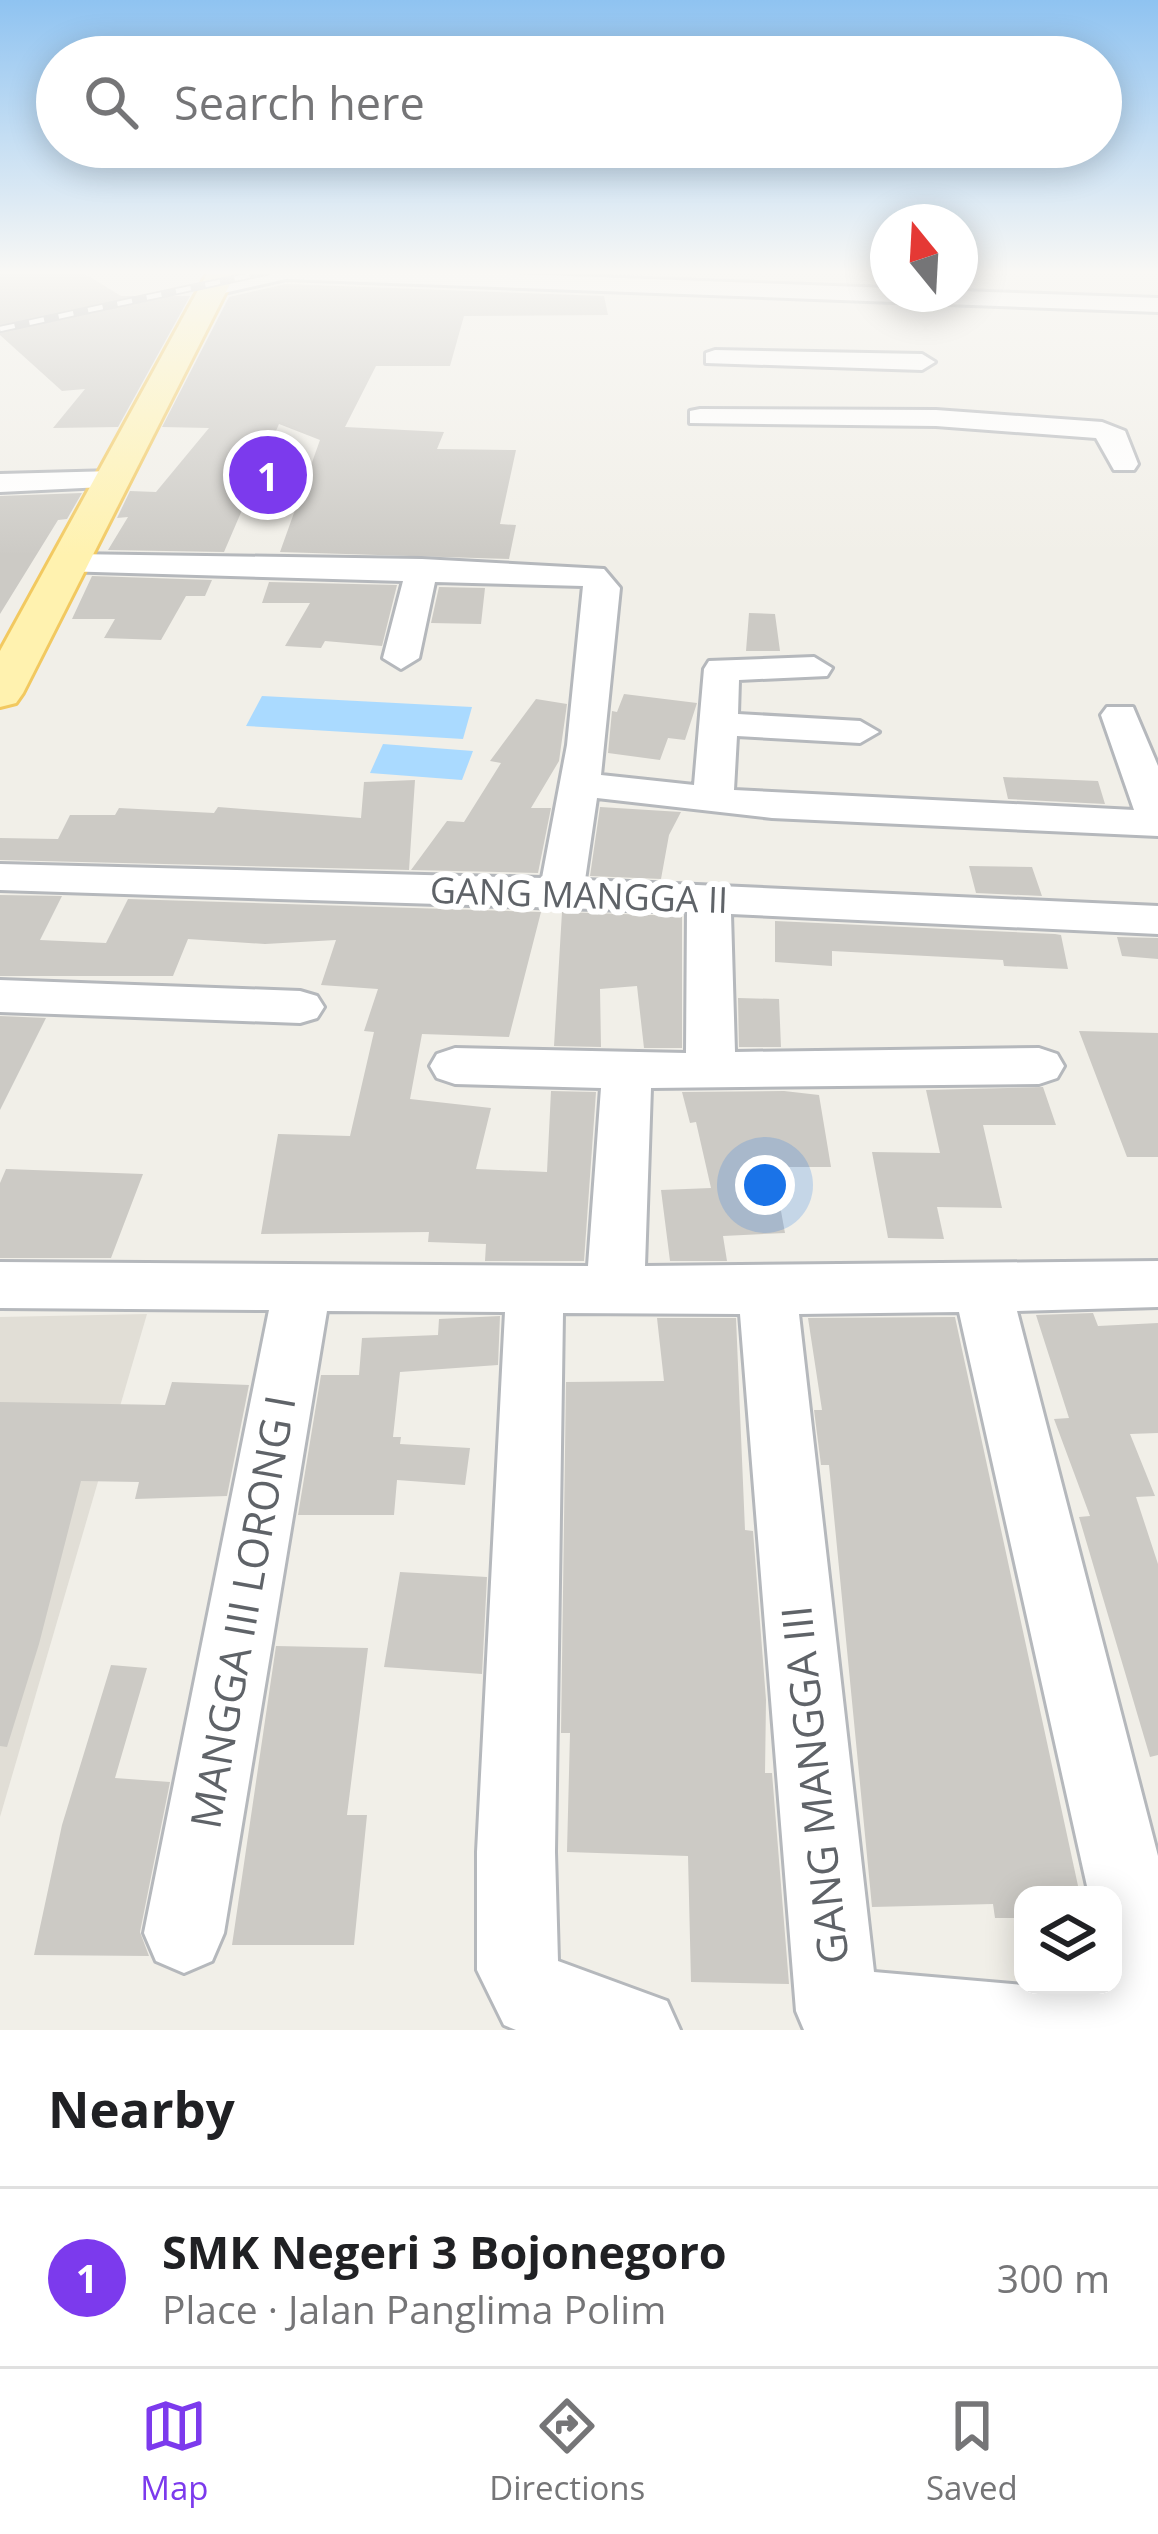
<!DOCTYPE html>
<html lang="en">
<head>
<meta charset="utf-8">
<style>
	:root { --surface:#fff; --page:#f6f6f6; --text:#202124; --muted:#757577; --line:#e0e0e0; --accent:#7c3aed }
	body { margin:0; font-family:"Open Sans",sans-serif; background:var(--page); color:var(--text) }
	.controls { position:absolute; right:36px; bottom:36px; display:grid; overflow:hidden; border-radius:24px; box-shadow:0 6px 30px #0003 }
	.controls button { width:108px; height:108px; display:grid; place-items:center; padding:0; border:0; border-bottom:3px solid var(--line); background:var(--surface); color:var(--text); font:60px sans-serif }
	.compass { position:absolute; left:870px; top:204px; width:108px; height:108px; border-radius:50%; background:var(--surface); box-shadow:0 6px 30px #0003; rotate:342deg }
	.you { position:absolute; left:765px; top:1185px; width:42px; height:42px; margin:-30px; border:9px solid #fff; border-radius:50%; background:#1a73e8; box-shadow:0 0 0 18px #1a73e833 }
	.badge { display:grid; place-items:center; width:78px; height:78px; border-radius:50%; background:var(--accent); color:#fff; font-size:39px; font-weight:700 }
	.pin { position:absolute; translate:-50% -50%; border:6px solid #fff; box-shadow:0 3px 12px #0006 }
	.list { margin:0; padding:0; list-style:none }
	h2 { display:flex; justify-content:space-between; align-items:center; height:156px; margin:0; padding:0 48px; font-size:51px }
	h2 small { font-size:39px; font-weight:400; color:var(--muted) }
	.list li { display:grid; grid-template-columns:78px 1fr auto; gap:36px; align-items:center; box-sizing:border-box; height:180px; padding:0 48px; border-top:3px solid var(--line) }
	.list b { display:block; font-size:45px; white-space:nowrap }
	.list p { margin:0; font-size:39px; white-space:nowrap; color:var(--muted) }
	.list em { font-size:39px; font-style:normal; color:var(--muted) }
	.icon { flex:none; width:66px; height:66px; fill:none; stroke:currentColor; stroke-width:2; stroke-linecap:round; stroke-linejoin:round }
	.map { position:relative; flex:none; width:1158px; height:2030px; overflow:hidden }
	.search { position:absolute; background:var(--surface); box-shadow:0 6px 30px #0003; left:36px; right:36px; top:36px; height:132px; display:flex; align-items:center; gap:30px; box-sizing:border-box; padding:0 42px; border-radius:66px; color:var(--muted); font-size:45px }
	.sheet { height:336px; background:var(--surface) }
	nav { display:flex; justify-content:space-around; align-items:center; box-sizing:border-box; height:168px; border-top:3px solid var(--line); background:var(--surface); font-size:33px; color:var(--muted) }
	nav a { display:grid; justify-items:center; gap:6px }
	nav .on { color:var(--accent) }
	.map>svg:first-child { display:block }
	.education { fill:#e1ded6 }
	.water { fill:#aadaff }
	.building { fill:#cccac5 }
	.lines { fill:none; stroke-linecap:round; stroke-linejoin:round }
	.minor-casing { stroke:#b5b8bc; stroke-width:6 }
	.major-casing { stroke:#f2c960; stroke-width:6 }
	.minor { fill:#fff; fill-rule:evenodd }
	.major { fill:#fff2af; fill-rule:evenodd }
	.rail-casing { stroke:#b6b7b8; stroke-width:8 }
	.rail { stroke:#fff; stroke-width:4.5; stroke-dasharray:15; stroke-linecap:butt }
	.labels { text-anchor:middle; stroke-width:12; stroke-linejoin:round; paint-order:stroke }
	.street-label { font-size:36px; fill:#5f6368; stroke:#fff }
	.near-street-label { font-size:42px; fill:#5f6368; stroke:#fff }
</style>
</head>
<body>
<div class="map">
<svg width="1158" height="2030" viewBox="0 0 1158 2030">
	<rect width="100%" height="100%" fill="#f1efe8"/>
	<!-- education -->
	<path class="education" d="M 147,1314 L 0,1817 L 0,1317 Z"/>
	<!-- water -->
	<path class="water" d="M 262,696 L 472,707 L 463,739 L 246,726 Z
		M 383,744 L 473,751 L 462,780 L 370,773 Z"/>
	<!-- building -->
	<path class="building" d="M 0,272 L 82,272 L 121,296 L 190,296 L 118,427 L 53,428 L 85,389 L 62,391 L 0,335 Z
		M 286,284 L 604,296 L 608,315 L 464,316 L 450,366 L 376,366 L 345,427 L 444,432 L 437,449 L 516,450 L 500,524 L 516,525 L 509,559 L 280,552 L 320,440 L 279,424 L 224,552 L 108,550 L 128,517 L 117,518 L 130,491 L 156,492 L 209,428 L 162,427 L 229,297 Z
		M 82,493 L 67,519 L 58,520 L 0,614 L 0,496 Z
		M 92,576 L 212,580 L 205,596 L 186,596 L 161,640 L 104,638 L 115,619 L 72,619 Z
		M 269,582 L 397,585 L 382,646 L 325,641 L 321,648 L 285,646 L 310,603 L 262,603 Z
		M 439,587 L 485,588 L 481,624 L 431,623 Z
		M 749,613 L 775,614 L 780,651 L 746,651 Z
		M 624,694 L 697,703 L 685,740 L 668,738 L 660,760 L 608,753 L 612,711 L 617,712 Z
		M 536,699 L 567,704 L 559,761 L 531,808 L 551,808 L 538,873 L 411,870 L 447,821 L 464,822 L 501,763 L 490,761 Z
		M 1003,777 L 1098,781 L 1105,804 L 1008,799 Z
		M 415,780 L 409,870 L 0,860 L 0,838 L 58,839 L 70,815 L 115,815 L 119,808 L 214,813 L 218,807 L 361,818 L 364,782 Z
		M 600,807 L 681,812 L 669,835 L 661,879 L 590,876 Z
		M 969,866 L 1032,867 L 1042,896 L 976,893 Z
		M 0,895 L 62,896 L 40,940 L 106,943 L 128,899 L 541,912 L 509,1037 L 422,1034 L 410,1099 L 491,1108 L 476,1169 L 547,1172 L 551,1091 L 596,1092 L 584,1261 L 485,1261 L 486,1244 L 428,1242 L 429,1232 L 261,1234 L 278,1134 L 350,1136 L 374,1032 L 364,1031 L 378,989 L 321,985 L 336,940 L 265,944 L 188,939 L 173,976 L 0,976 Z
		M 562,912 L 682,916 L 682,1048 L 644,1048 L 637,986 L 600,989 L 601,1047 L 554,1046 Z
		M 775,921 L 1055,934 L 1061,935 L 1068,969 L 1004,966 L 1003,960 L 832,951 L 832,966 L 775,962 Z
		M 1117,937 L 1158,938 L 1158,959 L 1122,956 Z
		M 738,998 L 779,999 L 781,1047 L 739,1047 Z
		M 0,1016 L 46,1018 L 0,1110 Z
		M 1079,1031 L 1158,1033 L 1158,1157 L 1127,1157 Z
		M 1043,1087 L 1056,1125 L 983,1125 L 1002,1208 L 937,1207 L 944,1239 L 888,1238 L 872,1152 L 940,1153 L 926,1090 Z
		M 784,1091 L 819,1095 L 831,1167 L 773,1167 L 785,1233 L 723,1236 L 727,1261 L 670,1261 L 661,1190 L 711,1188 L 696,1122 L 690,1123 L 682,1092 Z
		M 6,1169 L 143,1174 L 111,1258 L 0,1258 L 0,1183 Z
		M 1093,1313 L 1098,1326 L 1158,1323 L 1158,1433 L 1130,1434 L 1155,1496 L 1136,1497 L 1158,1564 L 1158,1755 L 1150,1757 L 1079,1517 L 1090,1516 L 1054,1419 L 1069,1418 L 1036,1315 Z
		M 500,1316 L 498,1365 L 400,1372 L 393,1437 L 401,1437 L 400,1444 L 470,1448 L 465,1485 L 397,1480 L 394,1515 L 298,1515 L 321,1375 L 359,1375 L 362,1338 L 438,1335 L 439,1319 Z
		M 955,1317 L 1080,1895 L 1023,1895 L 1023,1918 L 995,1918 L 993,1904 L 872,1907 L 829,1465 L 821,1465 L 814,1410 L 822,1410 L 808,1318 Z
		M 657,1318 L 736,1318 L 745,1530 L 753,1531 L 766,1700 L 765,1773 L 772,1773 L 789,1984 L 691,1982 L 688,1856 L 567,1852 L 570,1733 L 561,1733 L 566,1382 L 664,1381 Z
		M 172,1382 L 249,1385 L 227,1496 L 135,1499 L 139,1482 L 81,1481 L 39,1644 L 7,1747 L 0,1746 L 0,1402 L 165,1405 Z
		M 400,1572 L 487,1577 L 482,1674 L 384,1667 Z
		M 276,1646 L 368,1648 L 347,1815 L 367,1815 L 354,1945 L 232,1945 Z
		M 111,1665 L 147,1668 L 115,1778 L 170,1782 L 140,1932 L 149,1956 L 34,1955 L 62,1825 Z"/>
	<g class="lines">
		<defs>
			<path id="minor" d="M 256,272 L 464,272 L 888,288 L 888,294 L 960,291 L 1158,298 L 1158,312 L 286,279 L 215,295 L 204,288 Z
				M 715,350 L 922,354 L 935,362 L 922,370 L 706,363 L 706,353 Z
				M 700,409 L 936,410 L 1102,422 L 1125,431 L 1138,464 L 1134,470 L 1114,470 L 1096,438 L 936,426 L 690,423 L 690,411 Z
				M 114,471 L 129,480 L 124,486 L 0,492 L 0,474 Z
				M 72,554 L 422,559 L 604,569 L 620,588 L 601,775 L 694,785 L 704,669 L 709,661 L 814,657 L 832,668 L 827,676 L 739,680 L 738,714 L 860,721 L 879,732 L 860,743 L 737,736 L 734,790 L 1134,810 L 1101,715 L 1107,707 L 1133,707 L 1158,766 L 1158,836 L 772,818 L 597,798 L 585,880 L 1158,906 L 1158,934 L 731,914 L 735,1052 L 1039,1048 L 1057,1054 L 1064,1066 L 1057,1078 L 1039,1084 L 651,1088 L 645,1266 L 1158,1261 L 1158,1307 L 1017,1311 L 1158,1856 L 1158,2030 L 804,2030 L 796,2011 L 740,1314 L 563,1313 L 555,1852 L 558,1961 L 667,2001 L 680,2030 L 516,2030 L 504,2025 L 477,1970 L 477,1852 L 505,1312 L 327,1311 L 224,1933 L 212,1961 L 184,1973 L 156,1961 L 144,1933 L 269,1310 L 0,1308 L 0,1262 L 588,1266 L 601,1088 L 455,1084 L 437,1078 L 430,1066 L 437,1054 L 455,1048 L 686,1053 L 687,912 L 0,890 L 0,864 L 542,878 L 567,745 L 583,586 L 435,582 L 419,658 L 401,669 L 383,658 L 403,581 L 61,571 L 56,564 ZM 959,1312 L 1089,1895 L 1113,1895 L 1113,1985 L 1023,1985 L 874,1972 L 799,1314 Z
				M 0,980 L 300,991 L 317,996 L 324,1007 L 317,1018 L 300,1023 L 0,1012 Z"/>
			<path id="major" d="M 208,272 L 236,272 L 23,693 L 16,703 L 0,707 L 0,651 Z"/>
		</defs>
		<!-- minor casing -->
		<use href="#minor" class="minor-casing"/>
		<!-- major casing -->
		<use href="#major" class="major-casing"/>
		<!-- minor -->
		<use href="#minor" class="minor"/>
		<!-- major -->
		<use href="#major" class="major"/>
		<defs>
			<path id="rail" d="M 0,329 L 266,272"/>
		</defs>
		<!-- rail casing -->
		<use href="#rail" class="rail-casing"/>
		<!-- rail -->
		<use href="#rail" class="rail"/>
	</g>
	<!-- sky -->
	<linearGradient id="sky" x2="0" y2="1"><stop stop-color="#8fc3f1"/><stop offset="0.49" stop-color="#f9f8f5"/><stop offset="1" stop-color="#f9f8f5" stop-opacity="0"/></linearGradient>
	<rect width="1158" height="556" fill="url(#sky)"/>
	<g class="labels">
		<!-- street labels -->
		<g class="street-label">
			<text transform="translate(579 895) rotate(2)" y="13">GANG MANGGA II</text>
		</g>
		<!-- near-street labels -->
		<g class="near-street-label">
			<text transform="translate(243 1612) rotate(-80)" y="15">MANGGA III LORONG I</text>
			<text transform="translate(815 1785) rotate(-96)" y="15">GANG MANGGA III</text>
		</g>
	</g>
</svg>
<div class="controls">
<button><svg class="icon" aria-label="layers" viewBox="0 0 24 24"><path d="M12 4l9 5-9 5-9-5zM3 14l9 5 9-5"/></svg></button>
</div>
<svg class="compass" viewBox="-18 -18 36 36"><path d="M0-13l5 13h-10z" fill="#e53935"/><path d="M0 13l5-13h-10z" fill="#757577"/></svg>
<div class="you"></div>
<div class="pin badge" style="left:268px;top:475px">1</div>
<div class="search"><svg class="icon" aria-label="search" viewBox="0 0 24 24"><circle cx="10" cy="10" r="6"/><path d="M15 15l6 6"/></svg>Search here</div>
</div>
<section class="sheet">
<h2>Nearby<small></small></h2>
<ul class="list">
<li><span class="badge">1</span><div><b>SMK Negeri 3 Bojonegoro</b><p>Place · Jalan Panglima Polim</p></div><em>300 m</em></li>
</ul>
</section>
<nav>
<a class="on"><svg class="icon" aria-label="map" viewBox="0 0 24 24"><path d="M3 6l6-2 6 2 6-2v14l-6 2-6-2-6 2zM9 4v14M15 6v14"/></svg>Map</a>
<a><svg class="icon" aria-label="directions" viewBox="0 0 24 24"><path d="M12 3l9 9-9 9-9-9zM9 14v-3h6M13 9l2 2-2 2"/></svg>Directions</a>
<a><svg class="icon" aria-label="saved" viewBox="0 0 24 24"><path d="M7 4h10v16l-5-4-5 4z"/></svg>Saved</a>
</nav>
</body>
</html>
